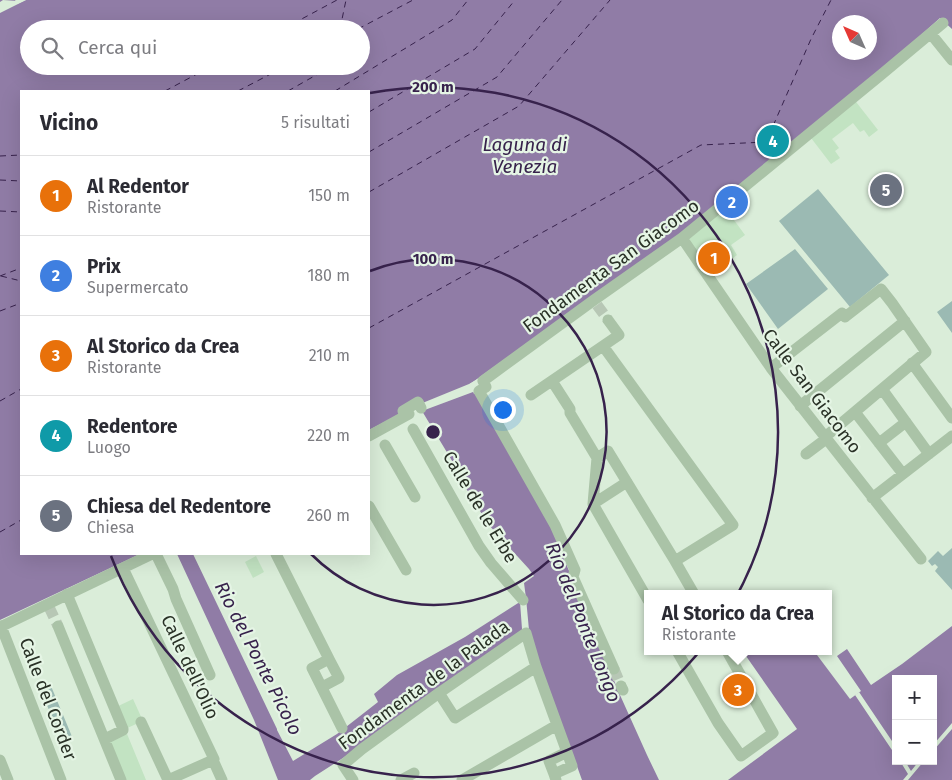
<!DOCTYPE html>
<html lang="it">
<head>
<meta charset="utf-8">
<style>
	:root { --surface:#fff; --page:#f7f7f7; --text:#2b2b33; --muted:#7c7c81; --line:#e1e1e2; --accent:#37224c }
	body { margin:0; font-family:"Fira Sans",sans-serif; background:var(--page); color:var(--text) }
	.controls { position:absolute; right:15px; bottom:15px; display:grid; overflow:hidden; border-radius:0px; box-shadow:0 5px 20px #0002 }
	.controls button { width:45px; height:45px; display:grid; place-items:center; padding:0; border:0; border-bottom:1px solid var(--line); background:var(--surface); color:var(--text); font:25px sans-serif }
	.compass { position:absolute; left:832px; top:15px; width:45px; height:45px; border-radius:50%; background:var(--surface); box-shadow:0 5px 20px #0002; rotate:315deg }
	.you { position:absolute; left:502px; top:409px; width:18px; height:18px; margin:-12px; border:4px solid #fff; border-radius:50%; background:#1a73e8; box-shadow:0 0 0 8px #1a73e833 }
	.badge { display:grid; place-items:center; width:32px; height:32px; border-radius:50%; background:var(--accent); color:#fff; font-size:16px; font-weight:700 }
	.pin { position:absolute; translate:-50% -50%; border:2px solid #fff; box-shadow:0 1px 5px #0006 }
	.popup { position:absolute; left:644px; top:590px; width:188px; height:65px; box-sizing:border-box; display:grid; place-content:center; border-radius:0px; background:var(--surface); filter:drop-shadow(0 1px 4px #0005); font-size:16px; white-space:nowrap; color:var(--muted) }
	.popup b { font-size:19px; color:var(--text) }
	.popup::after { content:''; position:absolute; left:50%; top:100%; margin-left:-10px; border:10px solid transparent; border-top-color:var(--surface) }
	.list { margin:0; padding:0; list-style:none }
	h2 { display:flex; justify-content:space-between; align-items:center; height:65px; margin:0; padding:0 20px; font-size:21px }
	h2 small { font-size:16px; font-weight:400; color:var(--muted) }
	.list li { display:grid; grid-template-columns:32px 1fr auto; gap:15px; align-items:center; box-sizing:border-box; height:80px; padding:0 20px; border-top:1px solid var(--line) }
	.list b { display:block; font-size:19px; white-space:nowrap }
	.list p { margin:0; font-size:16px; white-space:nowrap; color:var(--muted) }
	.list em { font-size:16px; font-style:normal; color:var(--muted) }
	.icon { flex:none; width:28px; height:28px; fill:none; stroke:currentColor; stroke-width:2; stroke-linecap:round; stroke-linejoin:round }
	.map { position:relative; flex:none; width:952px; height:780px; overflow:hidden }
	.search { position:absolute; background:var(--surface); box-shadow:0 5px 20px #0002; left:20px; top:20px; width:350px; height:55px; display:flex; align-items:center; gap:12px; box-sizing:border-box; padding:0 18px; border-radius:28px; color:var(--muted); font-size:19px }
	.panel { position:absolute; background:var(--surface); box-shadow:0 5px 20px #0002; left:20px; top:90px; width:350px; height:465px; border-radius:0px }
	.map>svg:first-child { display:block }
	.green { fill:#9bbab3 }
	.plaza { fill:#c2e3c2 }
	.water { fill:#907ca6; fill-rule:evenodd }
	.pier { fill:#daedd9 }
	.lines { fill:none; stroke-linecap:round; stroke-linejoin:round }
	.ferry { stroke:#37224c; stroke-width:1; stroke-dasharray:6 5; stroke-linecap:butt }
	.minor-tunnel { stroke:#b7c7b5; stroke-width:11; stroke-dasharray:11 5.5; stroke-linecap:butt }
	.minor { stroke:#aac3a7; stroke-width:11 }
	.ring { fill:none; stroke:#37224c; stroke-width:2.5 }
	.labels { text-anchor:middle; stroke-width:4.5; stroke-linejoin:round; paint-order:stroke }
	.street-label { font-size:18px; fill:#293126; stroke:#e5f5e5 }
	.water-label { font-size:19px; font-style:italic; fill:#37224c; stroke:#e5f5e5 }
	.centre { fill:#37224c; stroke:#e5f5e5; stroke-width:2.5 }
	.ring-label { font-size:15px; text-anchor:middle; font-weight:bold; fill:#37224c; stroke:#e5f5e5; stroke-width:4.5; stroke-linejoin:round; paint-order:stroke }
</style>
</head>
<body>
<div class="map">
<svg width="952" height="780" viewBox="0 0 952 780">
	<rect width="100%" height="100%" fill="#daedd9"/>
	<!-- green -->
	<path class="green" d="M 818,189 L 889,275 L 850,307 L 779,221 Z
		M 795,249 L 828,289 L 778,329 L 746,284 Z
		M 952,301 L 952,333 L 937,312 Z
		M 952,548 L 952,590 L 935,571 L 938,567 L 935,564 L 932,566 L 928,561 L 938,551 L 943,556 Z
		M 51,686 L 73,739 L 63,743 L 41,691 Z"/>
	<!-- plaza -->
	<path class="plaza" d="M 853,98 L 878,130 L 869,137 L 864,130 L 860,132 L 853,123 L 832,139 L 839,148 L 835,151 L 840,158 L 831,164 L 808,134 Z
		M 720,201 L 745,235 L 731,245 L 737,255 L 728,262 L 721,253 L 699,269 L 676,237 Z
		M 256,556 L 264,572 L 253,578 L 245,562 Z
		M 133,699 L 143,721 L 125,729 L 146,780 L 119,780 L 102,738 L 121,729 L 112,709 Z"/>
	<!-- water -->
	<path class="water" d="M 0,0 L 15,0 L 17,4 L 26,0 L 952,0 L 952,29 L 940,18 L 845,103 L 676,237 L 470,384 L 474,394 L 477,393 L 551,527 L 620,695 L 647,755 L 659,780 L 582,780 L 531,639 L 529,630 L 343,758 L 315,776 L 310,780 L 278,780 L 254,720 L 177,554 L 193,554 L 277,729 L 277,730 L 293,761 L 337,734 L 378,702 L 374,694 L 397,675 L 465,637 L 526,598 L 524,583 L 534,576 L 529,569 L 488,524 L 464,485 L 451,459 L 422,411 L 420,404 L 369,430 L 369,91 L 21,91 L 21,554 L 140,554 L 0,620 ZM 840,22 L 870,22 L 870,52 L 840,52 ZM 29,29 L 361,29 L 361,66 L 29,66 Z
		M 952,626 L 952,780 L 728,780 L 797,729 L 746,656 L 752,651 L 814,651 L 850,699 L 861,691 L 837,656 L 847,649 L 871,685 L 902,664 ZM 896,679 L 933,679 L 933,761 L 896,761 Z"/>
	<!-- pier -->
	<path class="pier" d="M 3,0 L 18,1 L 26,0 L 0,13 L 0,2 Z
		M 481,377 L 482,380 L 473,385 L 475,390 L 473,392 L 422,411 L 419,408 L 420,404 L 469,384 Z
		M 526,598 L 529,630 L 522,629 L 520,602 Z
		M 859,692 L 896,747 L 896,756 L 855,695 Z
		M 952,723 L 952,729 L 933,751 L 933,745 Z
		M 900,761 L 905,761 L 911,771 L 919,761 L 924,761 L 908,780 L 903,780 L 908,774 Z"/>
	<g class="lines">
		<!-- ferry -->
		<path class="ferry" d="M 283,29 L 337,0
			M 340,29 L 346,0
			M 358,29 L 413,0
			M 165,91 L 212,66
			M 238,91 L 286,66
			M 288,91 L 332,66
			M 335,91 L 452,20 L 468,0
			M 369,112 L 475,49 L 515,0
			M 369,152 L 497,77 L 562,0
			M 0,156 L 21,155
			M 0,180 L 21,181
			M 369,192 L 519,106 L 610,0
			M 0,211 L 21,212
			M 0,276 L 21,268
			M 1,276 L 21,281
			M 0,311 L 21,303
			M 369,328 L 701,145 L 766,142 L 811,39 L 831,0
			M 0,401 L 21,389
			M 0,532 L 21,520"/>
		<!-- minor-tunnel -->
		<path class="minor-tunnel" d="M 597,305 L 608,320
			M 49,607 L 58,626
			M 614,669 L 621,686"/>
		<!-- minor -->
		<path class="minor" d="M 931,34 L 952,60
			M 682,238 L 771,368 L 921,559
			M 603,346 L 733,525 L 675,561 L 694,594
			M 912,363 L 952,418
			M 771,368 L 842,313 L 845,317 L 881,289 L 892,303 L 926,352 L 825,437
			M 552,381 L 570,409 L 570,413 L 597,458 L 593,504 L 648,600
			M 882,389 L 929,454
			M 531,395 L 619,335 L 608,320
			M 800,406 L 905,321
			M 855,412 L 903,474
			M 405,415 L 403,411 L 418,402 L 421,408
			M 413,429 L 479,546 L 491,563 L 523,600
			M 369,436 L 409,414
			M 879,443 L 906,422
			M 385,445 L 415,497
			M 806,454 L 826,439
			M 597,458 L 608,451 L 675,561
			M 872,498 L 952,436
			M 593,504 L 627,482
			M 369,506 L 406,570
			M 156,554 L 173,589 L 176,599 L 210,675
			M 276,554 L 329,659
			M 123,568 L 214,759 L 213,760 L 222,780
			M 67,594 L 123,729 L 123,730 L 105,739
			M 1,626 L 61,780
			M 58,626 L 121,780
			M 0,627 L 152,554
			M 677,651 L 718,723 L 741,756 L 773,733 L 727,651
			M 614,669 L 573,577 L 575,570 L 555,525 L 479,391 L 486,387 L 483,381 L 594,300 L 682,238 L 882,74 L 943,23
			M 621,686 L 623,690
			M 322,687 L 339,678 L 329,659 L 312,668 L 342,728
			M 439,693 L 455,718 L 536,667
			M 141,722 L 168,780
			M 0,760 L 8,780
			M 554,774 L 549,761 L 567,752
			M 168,780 L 213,760
			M 353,780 L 343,765 L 362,749 L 439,693 L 526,633 L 536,667 L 572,766 L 554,774 L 556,780
			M 401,780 L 414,773
			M 462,780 L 557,725"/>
	</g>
	<!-- distance rings -->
	<g class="ring">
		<path d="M370 271A173 173 0 1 1 311 554"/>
		<path d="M370 93A345 345 0 1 1 111 556"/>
	</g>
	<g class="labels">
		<!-- street labels -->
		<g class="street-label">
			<text transform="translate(611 266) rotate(-36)" y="6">Fondamenta San Giacomo</text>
			<text transform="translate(812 391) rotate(53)" y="6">Calle San Giacomo</text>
			<text transform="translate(480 507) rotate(59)" y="6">Calle de le Erbe</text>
			<text transform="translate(190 667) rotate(65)" y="6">Calle dell'Olio</text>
			<text transform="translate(424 685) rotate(-36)" y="6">Fondamenta de la Palada</text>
			<text transform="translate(48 699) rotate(69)" y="6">Calle del Corder</text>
		</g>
		<!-- water labels -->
		<g class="water-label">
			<text x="525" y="151">Laguna di<tspan x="525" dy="22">Venezia</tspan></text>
			<text transform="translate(584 622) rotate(68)" y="7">Rio del Ponte Longo</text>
			<text transform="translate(259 658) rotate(63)" y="7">Rio del Ponte Picolo</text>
		</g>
	</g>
	<circle cx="433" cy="432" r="8" class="centre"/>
	<g class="ring-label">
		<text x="433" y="92">200 m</text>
		<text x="433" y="264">100 m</text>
	</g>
</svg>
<div class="controls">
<button>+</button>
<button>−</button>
</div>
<svg class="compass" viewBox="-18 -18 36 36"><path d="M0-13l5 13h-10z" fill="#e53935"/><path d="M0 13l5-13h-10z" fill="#7c7c81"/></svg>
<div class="you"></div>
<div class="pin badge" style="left:714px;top:258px;background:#e8710a">1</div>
<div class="pin badge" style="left:732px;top:202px;background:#3f7fe0">2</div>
<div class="pin badge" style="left:738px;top:690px;background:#e8710a">3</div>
<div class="popup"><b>Al Storico da Crea</b>Ristorante</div>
<div class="pin badge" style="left:773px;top:141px;background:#0f9aa8">4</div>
<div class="pin badge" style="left:886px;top:190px;background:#6b7280">5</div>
<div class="search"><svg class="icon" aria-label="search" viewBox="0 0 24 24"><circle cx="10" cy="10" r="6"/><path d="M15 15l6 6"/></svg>Cerca qui</div>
<section class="panel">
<h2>Vicino<small>5 risultati</small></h2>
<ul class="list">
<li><span class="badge" style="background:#e8710a">1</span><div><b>Al Redentor</b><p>Ristorante</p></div><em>150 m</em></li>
<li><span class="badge" style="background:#3f7fe0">2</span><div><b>Prix</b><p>Supermercato</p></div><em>180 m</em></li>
<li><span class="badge" style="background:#e8710a">3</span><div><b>Al Storico da Crea</b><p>Ristorante</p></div><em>210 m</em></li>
<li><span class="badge" style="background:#0f9aa8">4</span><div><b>Redentore</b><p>Luogo</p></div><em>220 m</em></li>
<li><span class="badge" style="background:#6b7280">5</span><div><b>Chiesa del Redentore</b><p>Chiesa</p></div><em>260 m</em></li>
</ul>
</section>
</div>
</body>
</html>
